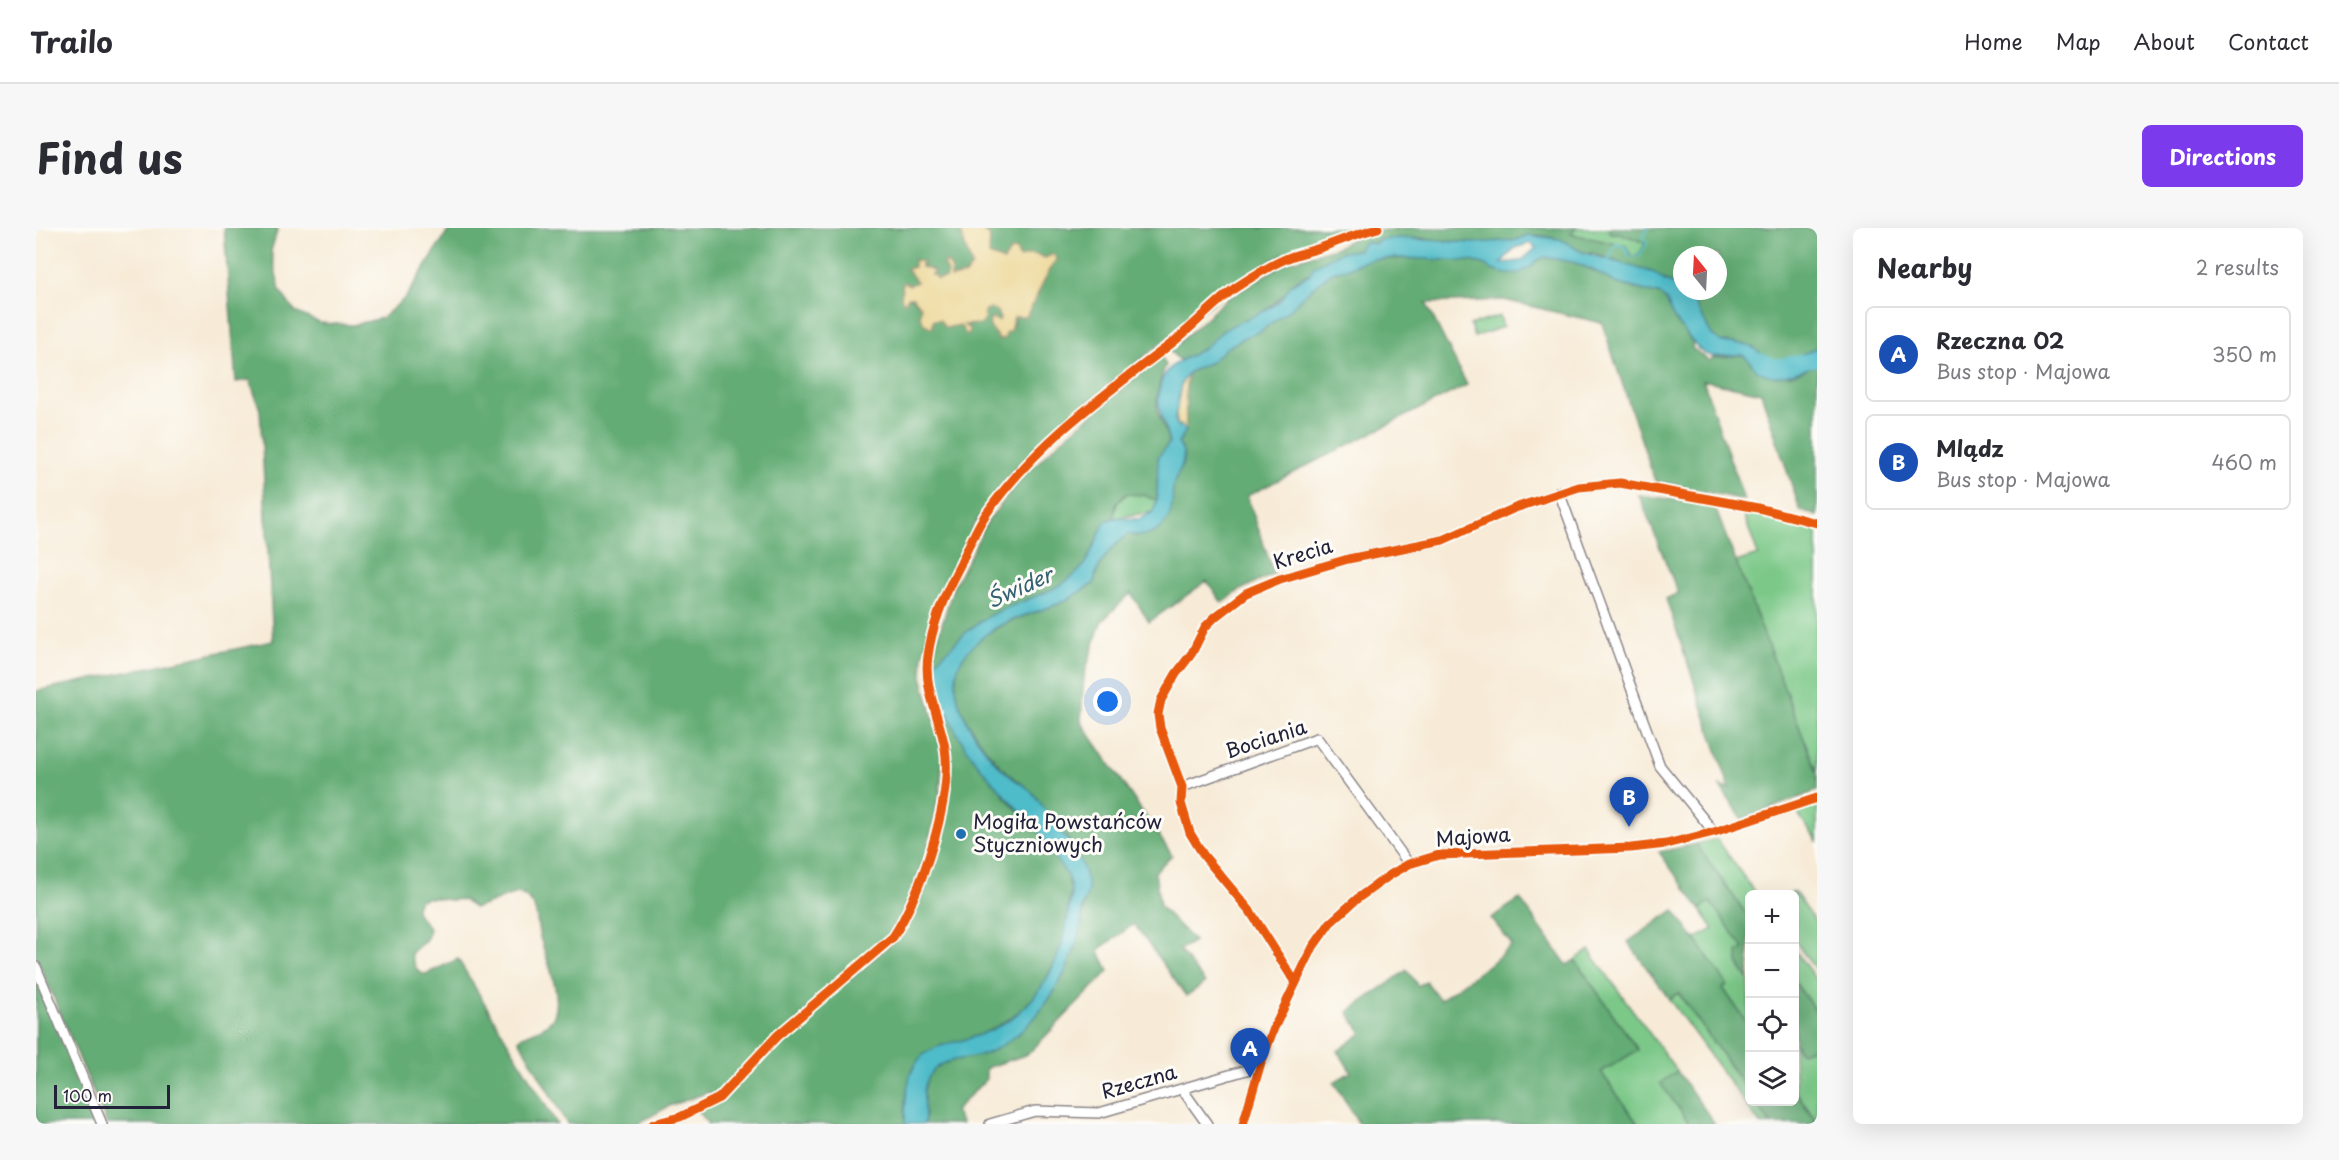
<!DOCTYPE html>
<html lang="en">
<head>
<meta charset="utf-8">
<style>
	:root { --surface:#fff; --page:#f7f7f7; --text:#2b2b33; --muted:#7c7c81; --line:#e1e1e2; --accent:#7c3aed }
	body { margin:0; font-family:"Playpen Sans",sans-serif; background:var(--page); color:var(--text) }
	.controls { position:absolute; right:18px; bottom:18px; display:grid; overflow:hidden; border-radius:9px; box-shadow:0 6px 24px #0002 }
	.controls button { width:54px; height:54px; display:grid; place-items:center; padding:0; border:0; border-bottom:2px solid var(--line); background:var(--surface); color:var(--text); font:30px sans-serif }
	.compass { position:absolute; left:1637px; top:18px; width:54px; height:54px; border-radius:50%; background:var(--surface); box-shadow:0 6px 24px #0002; rotate:342deg }
	.scale { position:absolute; left:18px; bottom:15px; width:116px; box-sizing:border-box; padding-left:6px; border:3px solid #22223b; border-top:0; font-size:16px; line-height:21px; white-space:nowrap; color:#22223b; -webkit-text-stroke:4px #fdfcf7; paint-order:stroke }
	.you { position:absolute; left:1072px; top:474px; width:21px; height:21px; margin:-15px; border:4px solid #fff; border-radius:50%; background:#1a73e8; box-shadow:0 0 0 9px #1a73e833 }
	.badge { display:grid; place-items:center; width:39px; height:39px; border-radius:50%; background:var(--accent); color:#fff; font-size:20px; font-weight:700 }
	.pin { position:absolute; translate:-50% -50px; filter:drop-shadow(0 2px 3px #0008) }
	.pin::after { content:''; position:absolute; top:32px; width:21px; height:18px; background:inherit; clip-path:polygon(0 0,100% 0,50% 100%) }
	.list { margin:0; padding:0; list-style:none }
	h2 { display:flex; justify-content:space-between; align-items:center; height:78px; margin:0; padding:0 24px; font-size:26px }
	h2 small { font-size:20px; font-weight:400; color:var(--muted) }
	.list li { display:grid; grid-template-columns:39px 1fr auto; gap:18px; align-items:center; box-sizing:border-box; height:96px; margin:0 12px 12px; padding:0 12px; border:2px solid var(--line); border-radius:9px }
	.list b { display:block; font-size:22px; white-space:nowrap }
	.list p { margin:0; font-size:20px; white-space:nowrap; color:var(--muted) }
	.list em { font-size:20px; font-style:normal; color:var(--muted) }
	.icon { flex:none; width:33px; height:33px; fill:none; stroke:currentColor; stroke-width:2; stroke-linecap:round; stroke-linejoin:round }
	.map { position:relative; flex:none; width:1781px; height:896px; overflow:hidden; border-radius:9px }
	header { display:flex; align-items:center; gap:36px; box-sizing:border-box; height:84px; padding:0 30px; background:var(--surface); border-bottom:2px solid var(--line) }
	header strong { font-size:28px }
	nav { display:flex; gap:33px; margin-inline-start:auto; font-size:21px }
	.intro { display:flex; align-items:center; justify-content:space-between; box-sizing:border-box; height:144px; padding:0 36px }
	h1 { margin:0; font-size:42px }
	.button { padding:15px 27px; border-radius:9px; background:var(--accent); color:#fff; font-size:21px; font-weight:700 }
	main { display:flex; gap:36px; padding:0 36px }
	aside { flex:1; background:var(--surface); border-radius:9px; box-shadow:0 6px 24px #0002 }
	.map>svg:first-child { display:block }
	.green { fill:#7bc888; stroke:#4e7562; stroke-width:1.5 }
	.forest { fill:#64ac74; stroke:#436758; stroke-width:1.5 }
	.sand { fill:#eeda9e; stroke:#887e6c; stroke-width:1.5 }
	.water { fill:#4fbcc9; stroke:#386f82; stroke-width:1.5; fill-rule:evenodd }
	.lines { fill:none; stroke-linecap:round; stroke-linejoin:round }
	.stream { stroke:#4fbcc9; stroke-width:2 }
	.river { stroke:#4fbcc9; stroke-width:14 }
	.minor-casing { stroke:#8c8689; stroke-width:12 }
	.minor { stroke:#fff; stroke-width:9 }
	.cycleway-casing { stroke:#fdfcf7; stroke-width:13 }
	.cycleway { stroke:#e8590c; stroke-width:9 }
	.poi-dot { fill:#1f6fb2; stroke:#fdfcf7; stroke-width:2 }
	.labels { text-anchor:middle; stroke-width:6; stroke-linejoin:round; paint-order:stroke }
	.street-label { font-size:20px; fill:#22223b; stroke:#fdfcf7 }
	.poi-label { font-size:20px; fill:#22223b; stroke:#fdfcf7; text-anchor:start }
	.water-label { font-size:21px; font-style:italic; fill:#346074; stroke:#fdfcf7 }
</style>
</head>
<body>
<header>
<strong>Trailo</strong>
<nav><a>Home</a><a>Map</a><a>About</a><a>Contact</a></nav>
</header>
<div class="intro"><h1>Find us</h1><a class="button">Directions</a></div>
<main>
<div class="map">
<svg width="1781" height="896" viewBox="0 0 1781 896">
	<rect width="100%" height="100%" fill="#fdfcf7"/>
	<filter id="ink" filterUnits="userSpaceOnUse"><feTurbulence type="fractalNoise" baseFrequency=".0167" numOctaves="2"/><feDisplacementMap in="SourceGraphic" scale="12" xChannelSelector="R" yChannelSelector="G"/><feConvolveMatrix kernelMatrix="1 2 1 2 8 2 1 2 1" color-interpolation-filters="sRGB"/></filter>
	<filter id="wash" filterUnits="userSpaceOnUse"><feTurbulence type="fractalNoise" baseFrequency=".008" numOctaves="4" result="noise"/><feDisplacementMap in="SourceGraphic" scale="24" xChannelSelector="R" yChannelSelector="G"/><feGaussianBlur stdDeviation="1.35" result="paint"/><feColorMatrix in="noise" values="0 0 0 0 0 0 0 0 0 0 0 0 0 0 0 0 0 1.4 0 .05"/><feComposite in="paint" operator="in"/></filter>
	<g filter="url(#wash)">
		<rect width="100%" height="100%" fill="#f7ebd7"/>
		<!-- green -->
		<path class="green" d="M 1540,0 L 1572,0 L 1574,5 L 1584,5 L 1609,15 L 1604,26 L 1595,28 L 1590,18 L 1534,6 Z
			M 1464,88 L 1467,99 L 1438,109 L 1434,97 Z
			M 1090,266 L 1108,267 L 1116,271 L 1121,271 L 1117,284 L 1077,290 L 1081,275 Z
			M 1706,282 L 1781,299 L 1781,545 L 1700,334 L 1722,327 Z
			M 1781,576 L 1781,613 L 1758,580 Z
			M 1681,611 L 1720,666 L 1714,666 L 1713,690 L 1660,616 Z
			M 1758,663 L 1781,696 L 1781,744 L 1759,713 L 1758,666 L 1752,666 Z
			M 1674,673 L 1708,720 L 1702,735 L 1713,752 L 1713,798 L 1687,760 L 1691,757 L 1659,711 L 1678,701 L 1664,681 Z
			M 1758,721 L 1781,753 L 1781,785 L 1759,754 Z
			M 1553,722 L 1641,843 L 1625,855 L 1654,896 L 1602,896 L 1565,844 L 1602,822 L 1539,732 Z
			M 1642,765 L 1713,865 L 1714,874 L 1719,874 L 1735,896 L 1724,896 L 1633,771 Z
			M 1758,816 L 1764,824 L 1777,820 L 1781,826 L 1781,894 L 1759,862 Z"/>
		<!-- forest -->
		<path class="forest" d="M 188,0 L 242,0 L 235,23 L 244,63 L 259,84 L 284,95 L 317,97 L 346,90 L 370,69 L 414,0 L 923,0 L 936,38 L 929,47 L 915,50 L 912,46 L 910,50 L 900,51 L 895,48 L 897,42 L 885,39 L 887,34 L 878,32 L 878,39 L 871,41 L 882,54 L 874,57 L 872,69 L 876,69 L 885,79 L 884,88 L 904,92 L 909,97 L 946,96 L 948,84 L 953,81 L 960,82 L 964,89 L 963,93 L 953,96 L 958,102 L 970,103 L 977,97 L 978,89 C 998,85 999,67 1006,52 C 1010,44 1016,38 1021,31 L 985,30 L 982,28 L 981,22 L 975,22 L 968,33 L 953,27 L 954,8 L 945,0 L 1327,0 L 1243,28 L 1212,47 L 1076,154 L 1010,210 L 975,244 L 953,273 L 939,295 L 908,358 L 887,428 L 886,448 L 905,519 L 906,539 L 904,564 L 891,622 L 875,670 L 854,706 L 680,868 L 677,870 L 673,864 L 633,878 L 601,896 L 531,896 L 483,812 L 485,809 C 495,804 511,800 517,790 C 528,769 510,730 504,709 C 501,699 502,686 497,677 C 494,671 489,668 483,665 C 467,668 454,677 438,680 C 435,677 431,674 427,672 C 422,671 417,672 413,672 C 403,671 382,664 380,680 C 379,690 394,694 393,704 C 392,714 380,718 375,726 C 377,734 380,746 390,746 L 422,731 L 521,896 L 71,896 L 0,728 L 0,463 L 237,413 L 224,182 L 214,152 L 200,154 Z
			M 1367,0 L 1540,0 L 1535,6 L 1590,18 L 1595,28 C 1604,29 1606,22 1609,15 L 1584,5 L 1574,5 L 1572,0 L 1781,0 L 1781,119 L 1744,139 L 1713,117 L 1686,114 L 1676,107 L 1657,73 L 1647,63 L 1682,63 L 1682,27 L 1646,27 L 1646,62 L 1614,43 L 1603,42 L 1561,26 L 1546,24 L 1524,11 L 1501,7 L 1492,7 L 1481,12 L 1438,15 L 1382,10 L 1344,12 L 1323,22 L 1311,24 L 1259,53 L 1254,57 L 1252,63 L 1225,86 L 1186,103 L 1177,113 L 1163,123 L 1144,133 L 1134,123 L 1190,71 L 1249,35 L 1302,19 L 1314,12 L 1342,3 Z
			M 1508,29 L 1537,34 L 1557,42 L 1580,55 L 1625,67 L 1630,70 L 1637,89 L 1657,115 L 1656,120 L 1673,133 L 1677,130 L 1705,127 L 1711,129 L 1715,136 L 1753,147 L 1781,137 L 1781,288 L 1764,282 L 1725,165 L 1667,152 L 1708,272 L 1619,253 L 1566,95 L 1468,72 L 1390,75 L 1431,157 L 1211,268 L 1238,346 L 1204,362 L 1186,375 L 1171,353 L 1113,394 L 1095,365 L 1065,394 L 1048,448 L 1045,494 L 1136,627 L 1119,644 L 1124,678 L 1158,713 L 1143,722 L 1169,755 L 1150,768 L 1098,696 L 1062,722 L 1073,743 L 992,826 L 950,840 L 950,851 L 919,883 L 926,896 L 888,896 C 891,880 884,867 891,851 C 904,826 929,834 951,825 C 970,817 991,799 1004,783 C 1022,761 1041,725 1045,697 C 1048,683 1047,675 1052,662 C 1046,646 1041,630 1034,615 C 1031,609 1026,606 1022,601 C 1012,589 1005,575 995,564 C 990,557 980,553 974,547 C 948,523 901,465 927,428 C 950,396 992,388 1027,374 C 1038,370 1046,360 1058,356 C 1059,338 1078,316 1092,306 L 1101,308 L 1136,278 C 1136,271 1135,263 1137,257 C 1142,241 1155,233 1142,215 C 1157,192 1143,170 1153,144 L 1175,134 L 1190,120 L 1211,108 L 1223,104 L 1253,82 L 1269,66 L 1296,44 L 1310,41 L 1323,35 L 1337,31 L 1395,30 L 1434,33 L 1448,36 L 1456,42 L 1495,39 L 1500,33 Z
			M 1125,129 L 1130,137 C 1124,149 1119,171 1122,184 C 1125,195 1131,204 1133,216 L 1122,229 L 1121,271 L 1116,271 L 1108,267 L 1090,266 L 1081,275 L 1077,290 L 1069,294 C 1061,308 1055,331 1043,343 C 1019,367 982,372 953,389 C 929,402 919,416 900,433 L 968,568 L 1005,606 L 1013,623 L 1029,641 L 1035,662 L 1025,723 L 1002,766 L 981,785 L 960,799 L 944,807 L 900,820 L 869,873 L 869,896 L 672,896 L 662,884 L 744,810 L 861,711 L 882,672 L 899,624 L 913,518 L 895,448 L 896,429 L 917,360 L 952,293 L 985,251 L 1023,214 Z
			M 1603,267 L 1678,277 L 1781,545 L 1781,563 L 1706,591 L 1684,558 L 1694,561 L 1630,371 L 1642,365 Z
			M 1660,616 L 1713,690 L 1713,752 L 1702,735 L 1702,724 L 1708,720 L 1674,674 L 1664,681 L 1623,624 Z
			M 1484,671 L 1531,737 L 1539,732 L 1602,822 L 1565,844 L 1602,896 L 1323,896 L 1298,854 L 1315,844 L 1302,823 L 1326,805 L 1312,784 L 1371,742 L 1382,758 L 1390,753 L 1404,772 L 1459,732 L 1476,717 L 1455,690 Z
			M 1638,682 L 1691,756 L 1687,760 L 1713,798 L 1713,865 L 1643,765 L 1633,771 L 1592,714 Z
			M 0,752 L 61,896 L 0,896 Z
			M 1758,754 L 1781,785 L 1781,826 L 1777,820 L 1764,824 L 1759,816 Z
			M 1641,843 L 1679,896 L 1654,896 L 1624,855 Z
			M 1759,862 L 1781,896 L 1735,896 L 1719,874 L 1758,874 Z"/>
		<!-- sand -->
		<path class="sand" d="M 923,0 C 937,0 944,0 954,8 L 953,27 L 968,33 L 975,22 L 981,22 L 982,28 L 984,30 C 993,25 1000,25 1009,30 L 1018,26 L 1021,32 C 1005,51 1003,68 990,89 L 978,89 L 974,103 L 970,104 L 969,110 L 963,112 L 953,97 L 955,90 L 963,93 L 964,89 L 960,82 L 953,81 L 948,84 L 949,90 L 946,96 L 928,97 L 934,102 L 931,108 L 924,97 L 909,100 L 904,92 L 897,92 L 897,100 L 888,96 L 884,88 L 885,79 L 877,69 L 872,69 L 869,75 L 865,70 L 867,54 L 874,57 L 881,54 L 871,41 L 878,39 L 878,32 L 888,34 L 885,36 L 885,39 L 898,43 L 895,47 L 899,47 L 900,51 L 910,50 L 912,46 L 907,36 L 911,34 L 916,41 L 915,50 L 929,47 L 936,38 Z
			M 1153,144 C 1146,164 1152,182 1149,202 L 1145,197 L 1143,200 C 1137,185 1141,156 1153,144 Z"/>
		<!-- water -->
		<path class="water" d="M 1492,7 L 1524,11 L 1546,24 L 1619,45 L 1629,53 L 1642,58 L 1657,73 L 1676,107 L 1686,114 L 1713,117 L 1744,139 L 1781,119 L 1781,137 C 1761,142 1738,157 1719,140 C 1714,136 1713,129 1706,127 C 1687,125 1674,136 1659,117 C 1654,110 1640,93 1636,87 C 1633,79 1632,72 1625,67 L 1580,55 L 1557,42 L 1537,34 L 1508,29 L 1500,33 L 1495,39 L 1483,45 L 1470,46 L 1456,42 L 1448,36 L 1434,33 L 1364,30 L 1337,31 L 1323,35 L 1310,41 L 1296,44 L 1269,66 L 1253,82 L 1223,104 L 1211,108 L 1190,120 L 1175,134 L 1153,144 L 1145,156 L 1139,191 L 1142,199 L 1145,197 L 1150,203 L 1142,215 C 1155,233 1141,242 1137,259 C 1136,265 1137,272 1136,278 C 1132,302 1114,311 1092,306 C 1078,316 1058,338 1058,356 C 1046,360 1038,369 1027,374 C 1001,385 970,390 948,408 C 938,416 926,427 922,439 C 910,476 949,527 975,549 C 981,554 989,557 994,562 C 1003,571 1010,585 1018,595 C 1028,609 1040,620 1046,637 C 1048,643 1053,656 1052,663 C 1051,669 1047,674 1046,680 C 1046,686 1046,692 1045,698 C 1035,747 998,806 951,825 C 929,834 904,826 891,852 C 884,867 891,880 888,896 L 869,896 C 869,874 869,843 887,827 C 902,815 925,814 943,807 C 997,788 1025,740 1032,685 C 1033,678 1036,670 1035,663 C 1034,646 1023,636 1014,624 C 1010,617 1008,610 1003,604 C 966,562 928,531 908,477 C 902,460 899,451 900,433 C 919,416 929,402 953,388 C 983,372 1018,367 1043,343 C 1054,332 1062,307 1069,294 L 1077,290 L 1103,291 L 1117,284 L 1121,271 L 1122,229 L 1133,216 C 1130,195 1118,180 1124,158 C 1129,137 1145,133 1163,123 C 1173,118 1178,109 1187,103 C 1206,89 1244,85 1254,57 L 1274,46 L 1278,38 L 1305,24 L 1323,22 L 1326,16 L 1331,14 L 1338,16 L 1344,12 L 1363,10 L 1438,15 L 1481,12 ZM 1495,15 L 1500,20 L 1485,33 L 1465,35 L 1479,20 Z"/>
		<g class="lines">
			<!-- stream -->
			<path class="stream" d="M 1572,33 L 1580,16 L 1589,19 L 1594,29 L 1604,27 L 1611,15 L 1607,7 L 1612,0"/>
			<!-- river -->
			<path class="river" d="M 1725,132 L 1739,138 L 1781,131"/>
		</g>
	</g>
	<g filter="url(#ink)">
		<g class="lines">
			<defs>
				<path id="minor" d="M 1523,264 L 1624,538 L 1678,604
					M 1146,559 L 1281,510 L 1373,636
					M 0,739 L 66,896
					M 1259,754 L 1214,683 L 1168,628 L 1154,605 L 1145,575 L 1146,559 L 1124,500 L 1122,486 L 1125,472 L 1140,446 L 1156,425 L 1169,399 L 1179,389 L 1210,365 L 1244,351 L 1312,331 L 1407,312 L 1479,280 L 1543,259 L 1584,255 L 1722,280 L 1781,295
					M 1146,861 L 1171,896
					M 617,896 L 644,889 L 683,870 L 741,808 L 857,709 C 885,667 917,570 909,520 C 904,490 887,460 892,428 C 896,396 910,363 925,335 C 932,320 939,303 948,289 C 995,220 1066,168 1131,119 C 1155,101 1175,78 1199,60 C 1217,48 1237,35 1257,28 C 1266,25 1275,23 1284,20 C 1304,13 1322,5 1342,0
					M 954,896 L 999,883 L 1063,885 L 1224,838
					M 1207,896 L 1224,838 L 1238,800 L 1277,719 L 1294,695 L 1322,670 L 1354,647 L 1373,636 L 1403,627 L 1595,620 L 1630,616 L 1678,604 L 1781,570"/>
			</defs>
			<!-- minor casing -->
			<use href="#minor" class="minor-casing"/>
			<!-- minor -->
			<use href="#minor" class="minor"/>
			<defs>
				<path id="cycleway" d="M 1259,754 L 1214,683 L 1168,628 L 1154,605 L 1145,575 L 1146,559 L 1124,500 L 1122,486 L 1125,472 L 1140,446 L 1156,425 L 1169,399 L 1179,389 L 1210,365 L 1244,351 L 1312,331 L 1407,312 L 1479,280 L 1543,259 L 1584,255 L 1722,280 L 1781,295
					M 617,896 L 644,889 L 683,870 L 741,808 L 857,709 C 885,667 917,570 909,520 C 904,490 887,460 892,428 C 896,396 910,363 925,335 C 932,320 939,303 948,289 C 995,220 1066,168 1131,119 C 1155,101 1175,78 1199,60 C 1217,48 1237,35 1257,28 C 1266,25 1275,23 1284,20 C 1304,13 1322,5 1342,0
					M 1207,896 L 1224,838 L 1238,800 L 1277,719 L 1294,695 L 1322,670 L 1354,647 L 1373,636 L 1403,627 L 1595,620 L 1630,616 L 1678,604 L 1781,570"/>
			</defs>
			<!-- cycleway casing -->
			<use href="#cycleway" class="cycleway-casing"/>
			<!-- cycleway -->
			<use href="#cycleway" class="cycleway"/>
		</g>
	</g>
	<!-- markers -->
	<circle class="poi-dot" cx="925" cy="606" r="6"/>
	<g class="labels">
		<!-- street labels -->
		<g class="street-label">
			<text transform="translate(1267 326) rotate(-17)" y="7">Krecia</text>
			<text transform="translate(1230 511) rotate(-18)" y="7">Bociania</text>
			<text transform="translate(1437 609) rotate(-4)" y="7">Majowa</text>
			<text transform="translate(1103 854) rotate(-16)" y="7">Rzeczna</text>
		</g>
		<!-- poi labels -->
		<g class="poi-label">
			<text x="937" y="601">Mogiła Powstańców<tspan x="937" dy="23">Styczniowych</tspan></text>
		</g>
		<!-- water labels -->
		<g class="water-label">
			<text transform="translate(984 360) rotate(-24)" y="7">Świder</text>
		</g>
	</g>
</svg>
<div class="controls">
<button>+</button>
<button>−</button>
<button><svg class="icon" aria-label="locate" viewBox="0 0 24 24"><circle cx="12" cy="12" r="6"/><path d="M12 2v4M12 18v4M2 12h4M18 12h4"/></svg></button>
<button><svg class="icon" aria-label="layers" viewBox="0 0 24 24"><path d="M12 4l9 5-9 5-9-5zM3 14l9 5 9-5"/></svg></button>
</div>
<svg class="compass" viewBox="-18 -18 36 36"><path d="M0-13l5 13h-10z" fill="#e53935"/><path d="M0 13l5-13h-10z" fill="#7c7c81"/></svg>
<div class="scale">100 m</div>
<div class="you"></div>
<div class="pin badge" style="left:1214px;top:850px;background:#1a4fb4">A</div>
<div class="pin badge" style="left:1593px;top:599px;background:#1a4fb4">B</div>
</div>
<aside>
<h2>Nearby<small>2 results</small></h2>
<ul class="list">
<li><span class="badge" style="background:#1a4fb4">A</span><div><b>Rzeczna 02</b><p>Bus stop · Majowa</p></div><em>350 m</em></li>
<li><span class="badge" style="background:#1a4fb4">B</span><div><b>Mlądz</b><p>Bus stop · Majowa</p></div><em>460 m</em></li>
</ul>
</aside>
</main>
</body>
</html>
